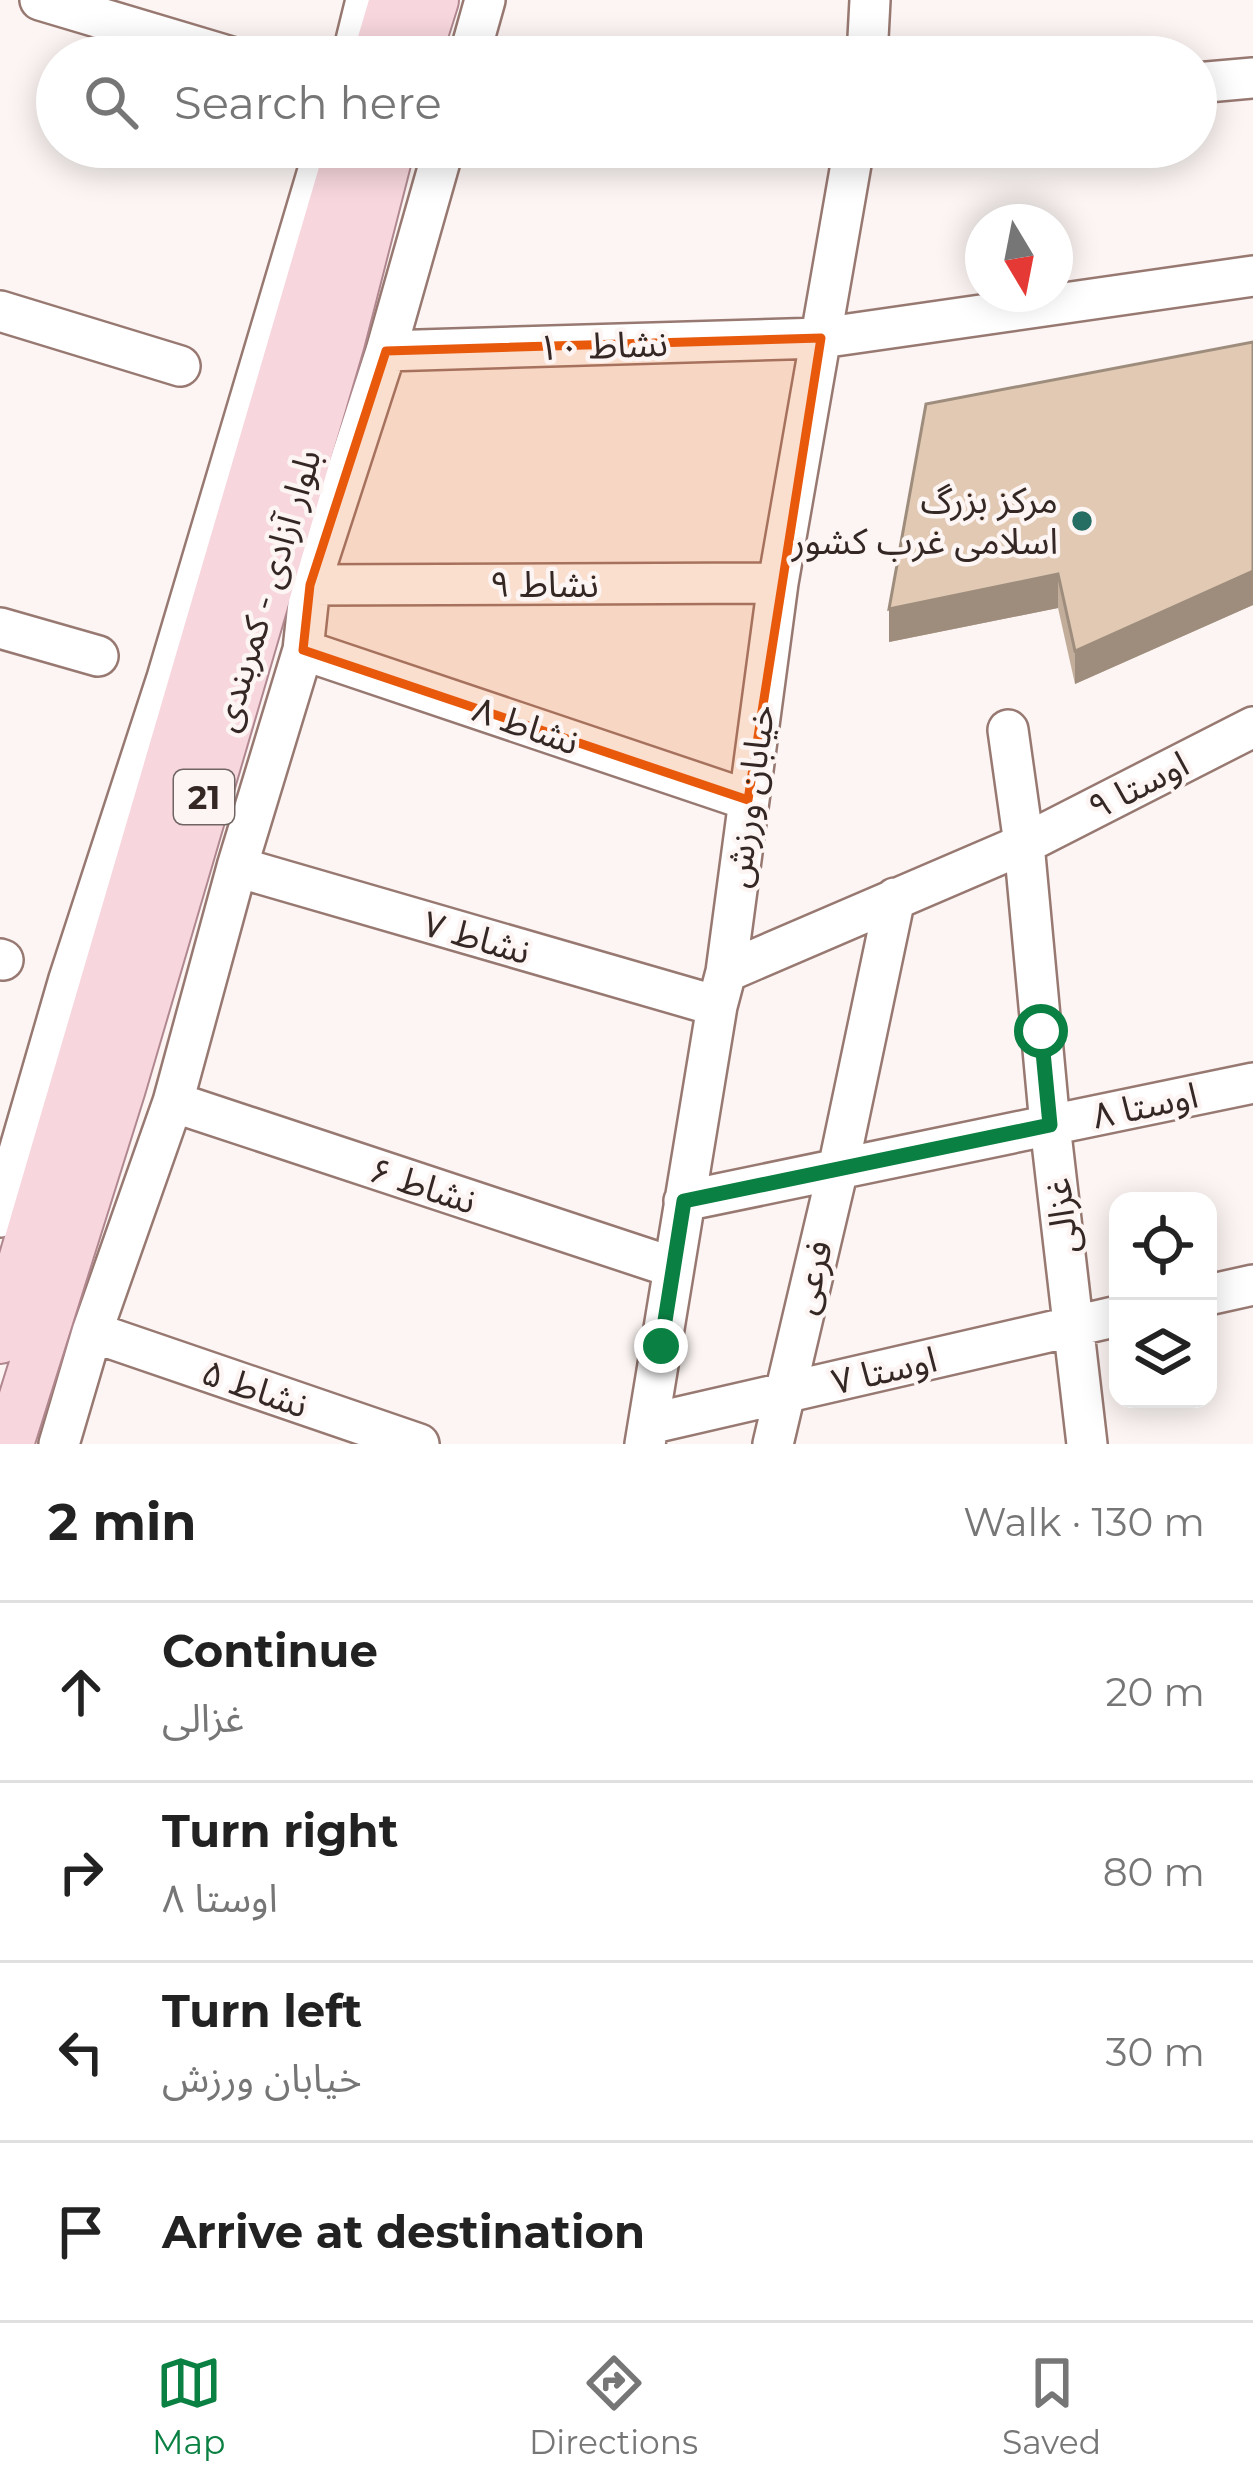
<!DOCTYPE html>
<html lang="en">
<head>
<meta charset="utf-8">
<style>
	:root { --surface:#fff; --page:#f2f2f2; --text:#222; --muted:#767676; --line:#e0e0e0; --accent:#0b8043 }
	body { margin:0; font-family:Montserrat,"Noto Sans Arabic",sans-serif; background:var(--page); color:var(--text) }
	.controls { position:absolute; right:36px; bottom:36px; display:grid; overflow:hidden; border-radius:24px; box-shadow:0 6px 30px #0003 }
	.controls button { width:108px; height:108px; display:grid; place-items:center; padding:0; border:0; border-bottom:3px solid var(--line); background:var(--surface); color:var(--text); font:60px sans-serif }
	.compass { position:absolute; left:965px; top:204px; width:108px; height:108px; border-radius:50%; background:var(--surface); box-shadow:0 6px 30px #0003; rotate:170deg }
	.stop { position:absolute; width:36px; height:36px; margin:-27px; border:9px solid #0b8043; border-radius:50%; background:#fff }
	.stop.end { background:#0b8043; border-color:#fff; box-shadow:0 3px 12px #0008 }
	.list { margin:0; padding:0; list-style:none }
	h2 { display:flex; justify-content:space-between; align-items:center; height:156px; margin:0; padding:0 48px; font-size:51px }
	h2 small { font-size:39px; font-weight:400; color:var(--muted) }
	.list li { display:grid; grid-template-columns:78px 1fr auto; gap:36px; align-items:center; box-sizing:border-box; height:180px; padding:0 48px; border-top:3px solid var(--line) }
	.list b { display:block; font-size:45px; white-space:nowrap }
	.list p { margin:0; font-size:39px; white-space:nowrap; color:var(--muted) }
	.list em { font-size:39px; font-style:normal; color:var(--muted) }
	.icon { flex:none; width:66px; height:66px; fill:none; stroke:currentColor; stroke-width:2; stroke-linecap:round; stroke-linejoin:round }
	.map { position:relative; flex:none; width:1253px; height:1444px; overflow:hidden }
	.search { position:absolute; background:var(--surface); box-shadow:0 6px 30px #0003; left:36px; right:36px; top:36px; height:132px; display:flex; align-items:center; gap:30px; box-sizing:border-box; padding:0 42px; border-radius:66px; color:var(--muted); font-size:45px }
	.sheet { height:876px; background:var(--surface) }
	nav { display:flex; justify-content:space-around; align-items:center; box-sizing:border-box; height:168px; border-top:3px solid var(--line); background:var(--surface); font-size:33px; color:var(--muted) }
	nav a { display:grid; justify-items:center; gap:6px }
	nav .on { color:var(--accent) }
	.map>svg:first-child { display:block }
	.lines { fill:none; stroke-linecap:round; stroke-linejoin:round }
	.minor-casing { stroke:#987972; stroke-width:44 }
	.major-casing { stroke:#b0878e; stroke-width:52 }
	.minor { stroke:#fff; stroke-width:39 }
	.major { stroke:#f7d6dd; stroke-width:48 }
	.wall { fill:#c2ad9a }
	.shaded-wall { fill:#9e8d7d }
	.building { fill:#e1c9b3; stroke:#9e8d7d; stroke-width:3 }
	.route { stroke:#0b8043; stroke-width:15 }
	.marked { fill:#e8590c; fill-opacity:0.2; stroke:#e8590c; stroke-width:9; stroke-linejoin:round }
	.poi-dot { fill:#266d63; stroke:#fcf5f3; stroke-width:4.5 }
	.labels { text-anchor:middle; stroke-width:9; stroke-linejoin:round; paint-order:stroke }
	.shield { fill:#fcf5f3; stroke:#706562; stroke-width:3 }
	.shield-label { font-size:33px; font-weight:bold; fill:#342724 }
	.street-label { font-size:36px; fill:#342724; stroke:#fcf5f3 }
	.poi-label { font-size:36px; fill:#342724; stroke:#fcf5f3; text-anchor:end }
</style>
</head>
<body>
<div class="map">
<svg width="1253" height="1444" viewBox="0 0 1253 1444">
	<rect width="100%" height="100%" fill="#fcf5f3"/>
	<g class="lines">
		<defs>
			<path id="minor" d="M 40,0 L 231,57
				M 352,57 L 366,0
				M 469,57 L 485,0
				M 867,57 L 870,0
				M 1196,83 L 1253,78
				M 0,311 L 180,366
				M 386,351 L 821,338 L 1253,276
				M 310,585 L 778,583
				M 0,628 L 98,656
				M 303,650 L 748,800
				M 1008,730 L 1024,844 L 1050,1125 L 1087,1444
				M 237,867 L 717,1006
				M 0,959 L 3,960
				M 726,972 L 1024,844 L 1253,727
				M 173,1102 L 672,1267
				M 684,1201 L 1253,1083
				M 0,1217 L 69,979 L 167,678 L 325,147
				M 1208,1295 L 1253,1285
				M 92,1332 L 419,1444
				M 649,1424 L 1118,1316
				M 59,1444 L 92,1332 L 173,1102 L 237,867 L 303,650 L 310,585 L 386,351 L 444,147
				M 645,1444 L 717,1006 L 726,972 L 778,583 L 854,147
				M 773,1444 L 838,1169 L 895,898"/>
			<path id="major" d="M 377,57 L 394,0
				M 416,57 L 434,0
				M 0,1339 L 350,147
				M 9,1444 L 121,1088 L 340,342 L 390,147"/>
		</defs>
		<!-- minor casing -->
		<use href="#minor" class="minor-casing"/>
		<!-- major casing -->
		<use href="#major" class="major-casing"/>
		<!-- minor -->
		<use href="#minor" class="minor"/>
		<!-- major -->
		<use href="#major" class="major"/>
	</g>
	<!-- wall -->
	<path class="wall" d="M 1253,342 L 1253,605 L 1075,684 L 1058,608 L 889,642 Z"/>
	<!-- shaded-wall -->
	<path class="shaded-wall" d="M 1253,571 L 1253,605 L 1075,684 L 1075,651 Z
		M 1058,574 L 1058,608 L 889,642 L 889,609 Z"/>
	<!-- building -->
	<path class="building" d="M 1253,342 L 1253,571 L 1075,651 L 1058,574 L 889,609 L 926,404 Z"/>
	<g class="lines">
		<!-- route -->
		<path class="route" d="M 661,1346 L 684,1201 L 1050,1125 L 1041,1031"/>
	</g>
	<!-- marked area -->
	<path class="marked" d="M 821,338 L 748,800 L 303,650 L 310,585 L 386,351 Z"/>
	<!-- markers -->
	<circle class="poi-dot" cx="1082" cy="521" r="12"/>
	<g class="labels">
		<!-- shield labels -->
		<rect class="shield" x="174" y="770" width="60" height="54" rx="9"/>
		<g class="shield-label">
			<text x="204" y="809">21</text>
		</g>
		<!-- street labels -->
		<g class="street-label">
			<text transform="translate(603 345) rotate(-2)" y="13">نشاط ۱۰</text>
			<text x="544" y="597">نشاط ۹</text>
			<text transform="translate(266 590) rotate(-73)" y="13">بلوار آزادی - کمربندی</text>
			<text transform="translate(526 725) rotate(19)" y="13">نشاط ۸</text>
			<text transform="translate(1138 785) rotate(-27)" y="13">اوستا ۹</text>
			<text transform="translate(749 796) rotate(-82)" y="13">خیابان ورزش</text>
			<text transform="translate(477 937) rotate(16)" y="13">نشاط ۷</text>
			<text transform="translate(1145 1105) rotate(-12)" y="13">اوستا ۸</text>
			<text transform="translate(423 1185) rotate(18)" y="13">نشاط ۶</text>
			<text transform="translate(1061 1216) rotate(-97)" y="13">غزالی</text>
			<text transform="translate(811 1277) rotate(-76)" y="13">فرعی</text>
			<text transform="translate(884 1370) rotate(-13)" y="13">اوستا ۷</text>
			<text transform="translate(255 1388) rotate(19)" y="13">نشاط ۵</text>
		</g>
		<!-- poi labels -->
		<g class="poi-label">
			<text x="1058" y="513">مرکز بزرگ<tspan x="1058" dy="41">اسلامی غرب کشور</tspan></text>
		</g>
	</g>
</svg>
<div class="controls">
<button><svg class="icon" aria-label="locate" viewBox="0 0 24 24"><circle cx="12" cy="12" r="6"/><path d="M12 2v4M12 18v4M2 12h4M18 12h4"/></svg></button>
<button><svg class="icon" aria-label="layers" viewBox="0 0 24 24"><path d="M12 4l9 5-9 5-9-5zM3 14l9 5 9-5"/></svg></button>
</div>
<svg class="compass" viewBox="-18 -18 36 36"><path d="M0-13l5 13h-10z" fill="#e53935"/><path d="M0 13l5-13h-10z" fill="#767676"/></svg>
<div class="stop" style="left:1041px;top:1031px"></div>
<div class="stop end" style="left:661px;top:1346px"></div>
<div class="search"><svg class="icon" aria-label="search" viewBox="0 0 24 24"><circle cx="10" cy="10" r="6"/><path d="M15 15l6 6"/></svg>Search here</div>
</div>
<section class="sheet">
<h2>2 min<small>Walk · 130 m</small></h2>
<ul class="list">
<li><svg class="icon" aria-label="ahead" viewBox="0 0 24 24"><path d="M12 20V5M6 11l6-6 6 6"/></svg><div><b>Continue</b><p>غزالی</p></div><em>20 m</em></li>
<li><svg class="icon" aria-label="right" viewBox="0 0 24 24"><path d="M7 20v-9h11M14 6l5 5-5 5"/></svg><div><b>Turn right</b><p>اوستا ۸</p></div><em>80 m</em></li>
<li><svg class="icon" aria-label="left" viewBox="0 0 24 24"><path d="M17 20v-9H6M10 6l-5 5 5 5"/></svg><div><b>Turn left</b><p>خیابان ورزش</p></div><em>30 m</em></li>
<li><svg class="icon" aria-label="arrive" viewBox="0 0 24 24"><path d="M6 21V4h12l-3 4 3 4H6"/></svg><div><b>Arrive at destination</b></div></li>
</ul>
</section>
<nav>
<a class="on"><svg class="icon" aria-label="map" viewBox="0 0 24 24"><path d="M3 6l6-2 6 2 6-2v14l-6 2-6-2-6 2zM9 4v14M15 6v14"/></svg>Map</a>
<a><svg class="icon" aria-label="directions" viewBox="0 0 24 24"><path d="M12 3l9 9-9 9-9-9zM9 14v-3h6M13 9l2 2-2 2"/></svg>Directions</a>
<a><svg class="icon" aria-label="saved" viewBox="0 0 24 24"><path d="M7 4h10v16l-5-4-5 4z"/></svg>Saved</a>
</nav>
</body>
</html>
